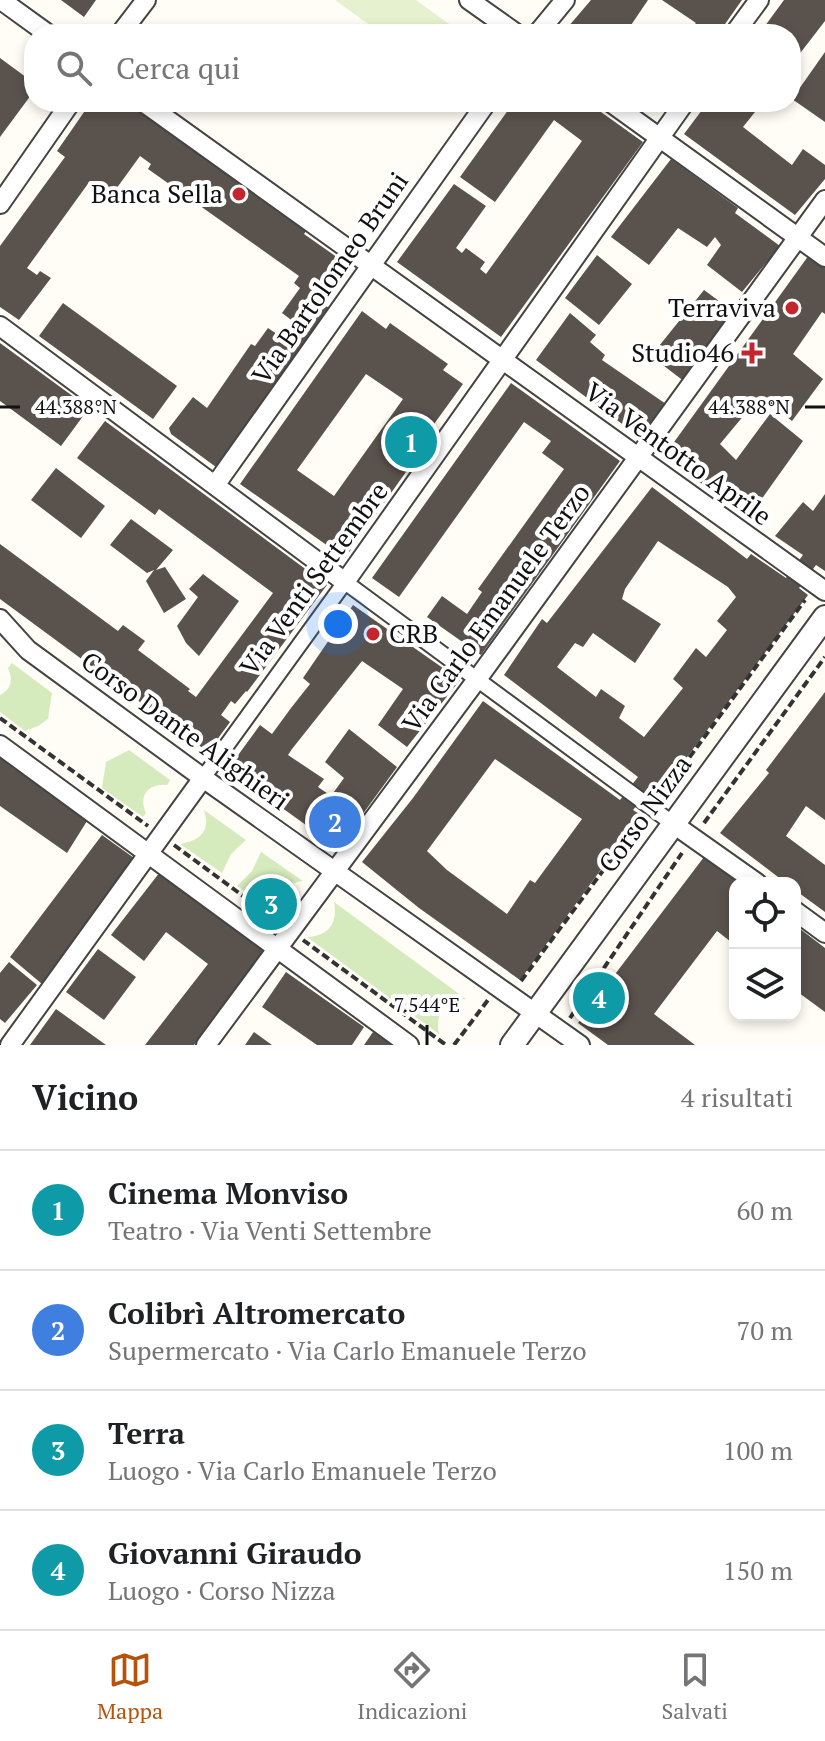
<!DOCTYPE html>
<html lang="it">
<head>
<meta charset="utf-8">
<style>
	:root { --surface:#fff; --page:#f2f2f2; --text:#202124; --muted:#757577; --line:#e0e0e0; --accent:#b45309 }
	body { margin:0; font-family:"PT Serif",serif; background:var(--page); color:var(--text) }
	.controls { position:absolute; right:24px; bottom:24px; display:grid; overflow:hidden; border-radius:16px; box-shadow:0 4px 12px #0003 }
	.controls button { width:72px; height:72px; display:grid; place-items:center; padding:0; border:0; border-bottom:2px solid var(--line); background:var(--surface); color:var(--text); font:40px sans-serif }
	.you { position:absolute; left:338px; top:624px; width:28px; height:28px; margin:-20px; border:6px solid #fff; border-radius:50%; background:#1a73e8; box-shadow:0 0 0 12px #1a73e833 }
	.badge { display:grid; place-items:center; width:52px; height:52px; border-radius:50%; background:var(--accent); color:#fff; font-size:26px; font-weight:700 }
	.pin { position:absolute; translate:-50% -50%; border:4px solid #fff; box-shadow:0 2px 8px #0006 }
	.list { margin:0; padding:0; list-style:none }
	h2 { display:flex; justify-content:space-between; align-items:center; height:104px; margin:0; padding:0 32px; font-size:34px }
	h2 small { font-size:26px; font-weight:400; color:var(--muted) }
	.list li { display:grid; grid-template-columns:52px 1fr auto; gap:24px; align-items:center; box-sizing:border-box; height:120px; padding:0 32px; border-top:2px solid var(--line) }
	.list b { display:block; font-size:30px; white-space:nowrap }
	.list p { margin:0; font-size:26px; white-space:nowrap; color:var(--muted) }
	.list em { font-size:26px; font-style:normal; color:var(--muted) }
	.icon { flex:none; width:44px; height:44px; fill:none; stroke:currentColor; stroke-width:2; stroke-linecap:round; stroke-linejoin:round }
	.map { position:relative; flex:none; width:825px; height:1045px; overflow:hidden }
	.search { position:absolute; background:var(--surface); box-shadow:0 4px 12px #0003; left:24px; right:24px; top:24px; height:88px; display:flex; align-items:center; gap:20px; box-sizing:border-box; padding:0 28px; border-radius:32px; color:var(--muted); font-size:30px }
	.sheet { height:584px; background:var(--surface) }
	nav { display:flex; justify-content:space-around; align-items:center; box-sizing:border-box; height:112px; border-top:2px solid var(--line); background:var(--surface); font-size:22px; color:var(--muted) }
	nav a { display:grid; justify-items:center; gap:4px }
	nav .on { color:var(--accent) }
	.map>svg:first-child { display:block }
	.green { fill:#d5ebbd }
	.pitch { fill:#e6f2cf }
	.building { fill:#5a524d; fill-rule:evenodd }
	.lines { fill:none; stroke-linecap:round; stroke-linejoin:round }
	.pedestrian-casing { stroke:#444; stroke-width:18 }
	.minor-casing { stroke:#444; stroke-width:22 }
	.tertiary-casing { stroke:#444; stroke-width:26 }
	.path { stroke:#333; stroke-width:4; stroke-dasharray:8 4; stroke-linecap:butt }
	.pedestrian { stroke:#fff; stroke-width:14 }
	.minor { stroke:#fff; stroke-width:18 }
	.tertiary { stroke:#fff; stroke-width:22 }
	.ticks { fill:none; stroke:#111; stroke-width:3 }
	.poi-dot { fill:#c4262e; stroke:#fff; stroke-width:3 }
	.labels { text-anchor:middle; stroke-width:8; stroke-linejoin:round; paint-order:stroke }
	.poi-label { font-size:26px; fill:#111; stroke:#fff; text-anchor:end }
	.street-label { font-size:26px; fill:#111; stroke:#fff }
	.ticks-label { font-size:20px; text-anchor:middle; fill:#111; stroke:#fff; stroke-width:8; stroke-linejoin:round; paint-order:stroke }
</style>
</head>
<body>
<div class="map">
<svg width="825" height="1045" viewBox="0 0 825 1045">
	<rect width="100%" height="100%" fill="#fffdf5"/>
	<!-- green -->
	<path class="green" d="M 12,663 L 52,693 L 48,719 L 38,726 L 25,731 L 0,712 L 0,695 C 12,689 13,680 8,668 Z
		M 129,750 L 170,780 L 167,785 C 148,783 138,796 146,813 L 143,817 L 102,788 L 106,762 Z
		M 204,810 L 246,840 L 231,854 L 222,873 L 180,844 C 200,841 211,831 204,810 Z
		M 261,852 L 303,881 C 283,884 272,894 279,915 L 237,886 L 252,871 Z
		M 334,902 L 466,999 C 444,1001 435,1013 439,1034 L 307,937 C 329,936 338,923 334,902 Z"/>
	<!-- pitch -->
	<path class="pitch" d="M 335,0 L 416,0 L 463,34 L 382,34 Z"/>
	<!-- building -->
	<path class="building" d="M 61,0 L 96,0 L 84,17 Z
		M 591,0 L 648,0 L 625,34 L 562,34 Z
		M 662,0 L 742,0 L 718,34 L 685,34 L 696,23 Z
		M 784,0 L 825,0 L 825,21 L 791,65 L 791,34 L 759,34 Z
		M 825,52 L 825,122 L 792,99 Z
		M 0,58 L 34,83 L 34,91 L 0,137 Z
		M 91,102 L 133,102 L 309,227 L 304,234 L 351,267 L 324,305 L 331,309 L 221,465 L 216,467 L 171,434 L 169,428 L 193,397 L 207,408 L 251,344 L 255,346 L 268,328 L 287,341 L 298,325 L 282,313 L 300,288 L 294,283 L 299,276 L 148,169 L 151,164 L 140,156 L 111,196 L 90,181 L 27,268 L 37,275 L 40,271 L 51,278 L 19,320 L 0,307 L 0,246 L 65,157 L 57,151 Z
		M 514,102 L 587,102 L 643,142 L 501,337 L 397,262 L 454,184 L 486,206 L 456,248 L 462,253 L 466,248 L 485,262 L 480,269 L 486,274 L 582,141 L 554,120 L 495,202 L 460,177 Z
		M 708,102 L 763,102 L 743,127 L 792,165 L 803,149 L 825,165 L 825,179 L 795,215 L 684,134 Z
		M 671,159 L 738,208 L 735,213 L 780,246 L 742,292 L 707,265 L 721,245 L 715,237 L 707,247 L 678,228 L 649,265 L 611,237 Z
		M 597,255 L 632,284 L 599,325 L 565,298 Z
		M 809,255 L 825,267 L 825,314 L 822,312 L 793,354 L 823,379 L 792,421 L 760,396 L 720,444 L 736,460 L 770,414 L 803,441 L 748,518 L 664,456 Z
		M 704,290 L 734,312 L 685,382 L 651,356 Z
		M 63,303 L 177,386 L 153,419 L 39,336 Z
		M 362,311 L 386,329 L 390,323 L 448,364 L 443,370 L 463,384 L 429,431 L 421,431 L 430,438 L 345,558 L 240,484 ZM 366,374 L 403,399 L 334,496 L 297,470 Z
		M 570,313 L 596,335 L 590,342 L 605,355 L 602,360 L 666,404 L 641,438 L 536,360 Z
		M 0,343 L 89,408 L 61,446 L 0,401 Z
		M 511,383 L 620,461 L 481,655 L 427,617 L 442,596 L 467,614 L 482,592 L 478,589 L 564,469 L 542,453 L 551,441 L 524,422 L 399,597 L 372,578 Z
		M 105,421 L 327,585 L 247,692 L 246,691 L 235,704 L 231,701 L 221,715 L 230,722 L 208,752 L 0,599 L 0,544 L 118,631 L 123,625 L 145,641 L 138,650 L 190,689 L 188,691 L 196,697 L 273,593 L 159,509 L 155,515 L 77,458 Z
		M 56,468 L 105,506 L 81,538 L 31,500 Z
		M 652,487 L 747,559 L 751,554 L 786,578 L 803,555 L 775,536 L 803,502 L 813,511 L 825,494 L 825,571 L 816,565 L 799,588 L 808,595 L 661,792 L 652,786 L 633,810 L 641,815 L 520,980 L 419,908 L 362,862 L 413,798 L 483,701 L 620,800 L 638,777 L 504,675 L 542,619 L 547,623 ZM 658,541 L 728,587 L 736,597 L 717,621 L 727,630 L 706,657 L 696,648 L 673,679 L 683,688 L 644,737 L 619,718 L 625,706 L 601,689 L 596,697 L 557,667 L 575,643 L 583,647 L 593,633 L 635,663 L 661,624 L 622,599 L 625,589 ZM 495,759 L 582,819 L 535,883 L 530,880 L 507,914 L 447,870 L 427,851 Z
		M 131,519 L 173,550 L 156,570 L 165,567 L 186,599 L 164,613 L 146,581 L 154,570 L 147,573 L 110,545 Z
		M 203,574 L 239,601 L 199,656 L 186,643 L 177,626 L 198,597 L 189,589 Z
		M 353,605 L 460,680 L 407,747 L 378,725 L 403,689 L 362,661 L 292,749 L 288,755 L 324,779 L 318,787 L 331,796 L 344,778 L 325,762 L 349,729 L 397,767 L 338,848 L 228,769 L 260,725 L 272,734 L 291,708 L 310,684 L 303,678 Z
		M 825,692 L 825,820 L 806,806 L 786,836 L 825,865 L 825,912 L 795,890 L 795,883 L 786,883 L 720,833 L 769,773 L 766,770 Z
		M 0,757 L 87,821 L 67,853 L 0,806 Z
		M 102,835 L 134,858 L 42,984 L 10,957 Z
		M 704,857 L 739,883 L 735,883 L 735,945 L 717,931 L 654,1014 L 695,1045 L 608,1045 L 578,1023 Z
		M 160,872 L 265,952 L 194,1045 L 145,1045 L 208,964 L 166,932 L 144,961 L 111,935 Z
		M 795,925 L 825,948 L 825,1012 L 795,990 Z
		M 98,949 L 136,977 L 104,1020 L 66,992 Z
		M 9,962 L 37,985 L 5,1023 L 0,1019 L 0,973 Z
		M 286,972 L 364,1027 L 352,1045 L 317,1045 L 262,1007 Z
		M 56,1009 L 106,1045 L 30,1045 Z
		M 254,1032 L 272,1045 L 245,1045 Z
		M 373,1032 L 392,1045 L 364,1045 Z"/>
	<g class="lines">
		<defs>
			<path id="pedestrian" d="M 203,778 L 345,582 L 672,823"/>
			<path id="minor" d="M 1,0 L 48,34
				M 469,0 L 517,34
				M 120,34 L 146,0
				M 537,34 L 565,0
				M 734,34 L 759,0
				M 143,102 L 825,591
				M 610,102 L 825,257
				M 0,204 L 71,102
				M 0,326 L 345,582 L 685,102
				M 216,484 L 487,102
				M 0,619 L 28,650 L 203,778 L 580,1045
				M 0,745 L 409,1045
				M 672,823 L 757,883
				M 795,911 L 825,933
				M 10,1045 L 203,778
				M 206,1045 L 478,678 L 825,200"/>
			<path id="tertiary" d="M 512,1045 L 825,617"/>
		</defs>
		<!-- pedestrian casing -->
		<use href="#pedestrian" class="pedestrian-casing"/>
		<!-- minor casing -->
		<use href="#minor" class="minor-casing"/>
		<!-- tertiary casing -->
		<use href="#tertiary" class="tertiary-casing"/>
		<!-- path -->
		<path class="path" d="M 0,718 L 148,826
			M 661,796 L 805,600
			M 704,823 L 825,657
			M 174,845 L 277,921
			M 303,940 L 446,1045
			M 521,981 L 642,818
			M 570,1018 L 682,853
			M 454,1045 L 488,1000"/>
		<!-- pedestrian -->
		<use href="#pedestrian" class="pedestrian"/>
		<!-- minor -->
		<use href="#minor" class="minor"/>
		<!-- tertiary -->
		<use href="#tertiary" class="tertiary"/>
	</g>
	<!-- ticks -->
	<path class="ticks" d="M 0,407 L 20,407M 805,407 L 825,407M 427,1025 L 427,1045"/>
	<!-- markers -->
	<g class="poi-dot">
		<circle cx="239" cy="194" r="8"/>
		<circle cx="792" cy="308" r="8"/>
		<path d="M748 341h8v8h8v8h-8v8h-8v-8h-8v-8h8z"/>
		<circle cx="373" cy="634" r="8"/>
	</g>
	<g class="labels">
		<!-- poi labels -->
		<g class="poi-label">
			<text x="223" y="203">Banca Sella</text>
			<text x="776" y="317">Terraviva</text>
			<text x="734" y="362">Studio46</text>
			<text x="389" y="643" text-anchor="start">CRB</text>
		</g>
		<!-- street labels -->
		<g class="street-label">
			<text transform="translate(330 278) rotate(-55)" y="9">Via Bartolomeo Bruni</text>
			<text transform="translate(678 454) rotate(36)" y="9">Via Ventotto Aprile</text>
			<text transform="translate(314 579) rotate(-54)" y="9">Via Venti Settembre</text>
			<text transform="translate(496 608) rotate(-54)" y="9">Via Carlo Emanuele Terzo</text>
			<text transform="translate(185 731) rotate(36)" y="9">Corso Dante Alighieri</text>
			<text transform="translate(645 814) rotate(-54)" y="9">Corso Nizza</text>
		</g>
	</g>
	<g class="ticks-label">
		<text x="76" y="414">44.388°N</text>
		<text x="749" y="414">44.388°N</text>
		<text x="427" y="1012">7.544°E</text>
	</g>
</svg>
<div class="controls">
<button><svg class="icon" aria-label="locate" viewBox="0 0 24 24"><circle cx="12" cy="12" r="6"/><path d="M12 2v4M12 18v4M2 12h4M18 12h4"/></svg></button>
<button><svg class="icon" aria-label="layers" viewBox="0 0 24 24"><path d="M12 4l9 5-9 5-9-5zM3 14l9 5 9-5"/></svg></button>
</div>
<div class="you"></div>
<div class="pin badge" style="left:411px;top:442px;background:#0f9aa8">1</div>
<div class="pin badge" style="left:335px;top:822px;background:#3f7fe0">2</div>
<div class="pin badge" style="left:271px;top:904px;background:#0f9aa8">3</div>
<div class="pin badge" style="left:599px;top:998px;background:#0f9aa8">4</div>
<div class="search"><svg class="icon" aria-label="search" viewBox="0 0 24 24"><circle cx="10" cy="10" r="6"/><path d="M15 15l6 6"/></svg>Cerca qui</div>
</div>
<section class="sheet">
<h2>Vicino<small>4 risultati</small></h2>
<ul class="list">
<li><span class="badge" style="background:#0f9aa8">1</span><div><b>Cinema Monviso</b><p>Teatro · Via Venti Settembre</p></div><em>60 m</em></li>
<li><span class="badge" style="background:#3f7fe0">2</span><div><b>Colibrì Altromercato</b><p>Supermercato · Via Carlo Emanuele Terzo</p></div><em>70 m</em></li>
<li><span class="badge" style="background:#0f9aa8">3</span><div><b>Terra</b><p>Luogo · Via Carlo Emanuele Terzo</p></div><em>100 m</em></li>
<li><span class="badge" style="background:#0f9aa8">4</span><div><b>Giovanni Giraudo</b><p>Luogo · Corso Nizza</p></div><em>150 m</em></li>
</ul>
</section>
<nav>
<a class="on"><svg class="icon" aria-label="map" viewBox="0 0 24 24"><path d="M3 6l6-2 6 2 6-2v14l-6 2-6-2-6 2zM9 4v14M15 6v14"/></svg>Mappa</a>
<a><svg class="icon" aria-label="directions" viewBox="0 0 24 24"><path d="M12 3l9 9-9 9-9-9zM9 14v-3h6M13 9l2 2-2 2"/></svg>Indicazioni</a>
<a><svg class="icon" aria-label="saved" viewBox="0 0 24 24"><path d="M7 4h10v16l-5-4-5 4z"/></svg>Salvati</a>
</nav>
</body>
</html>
